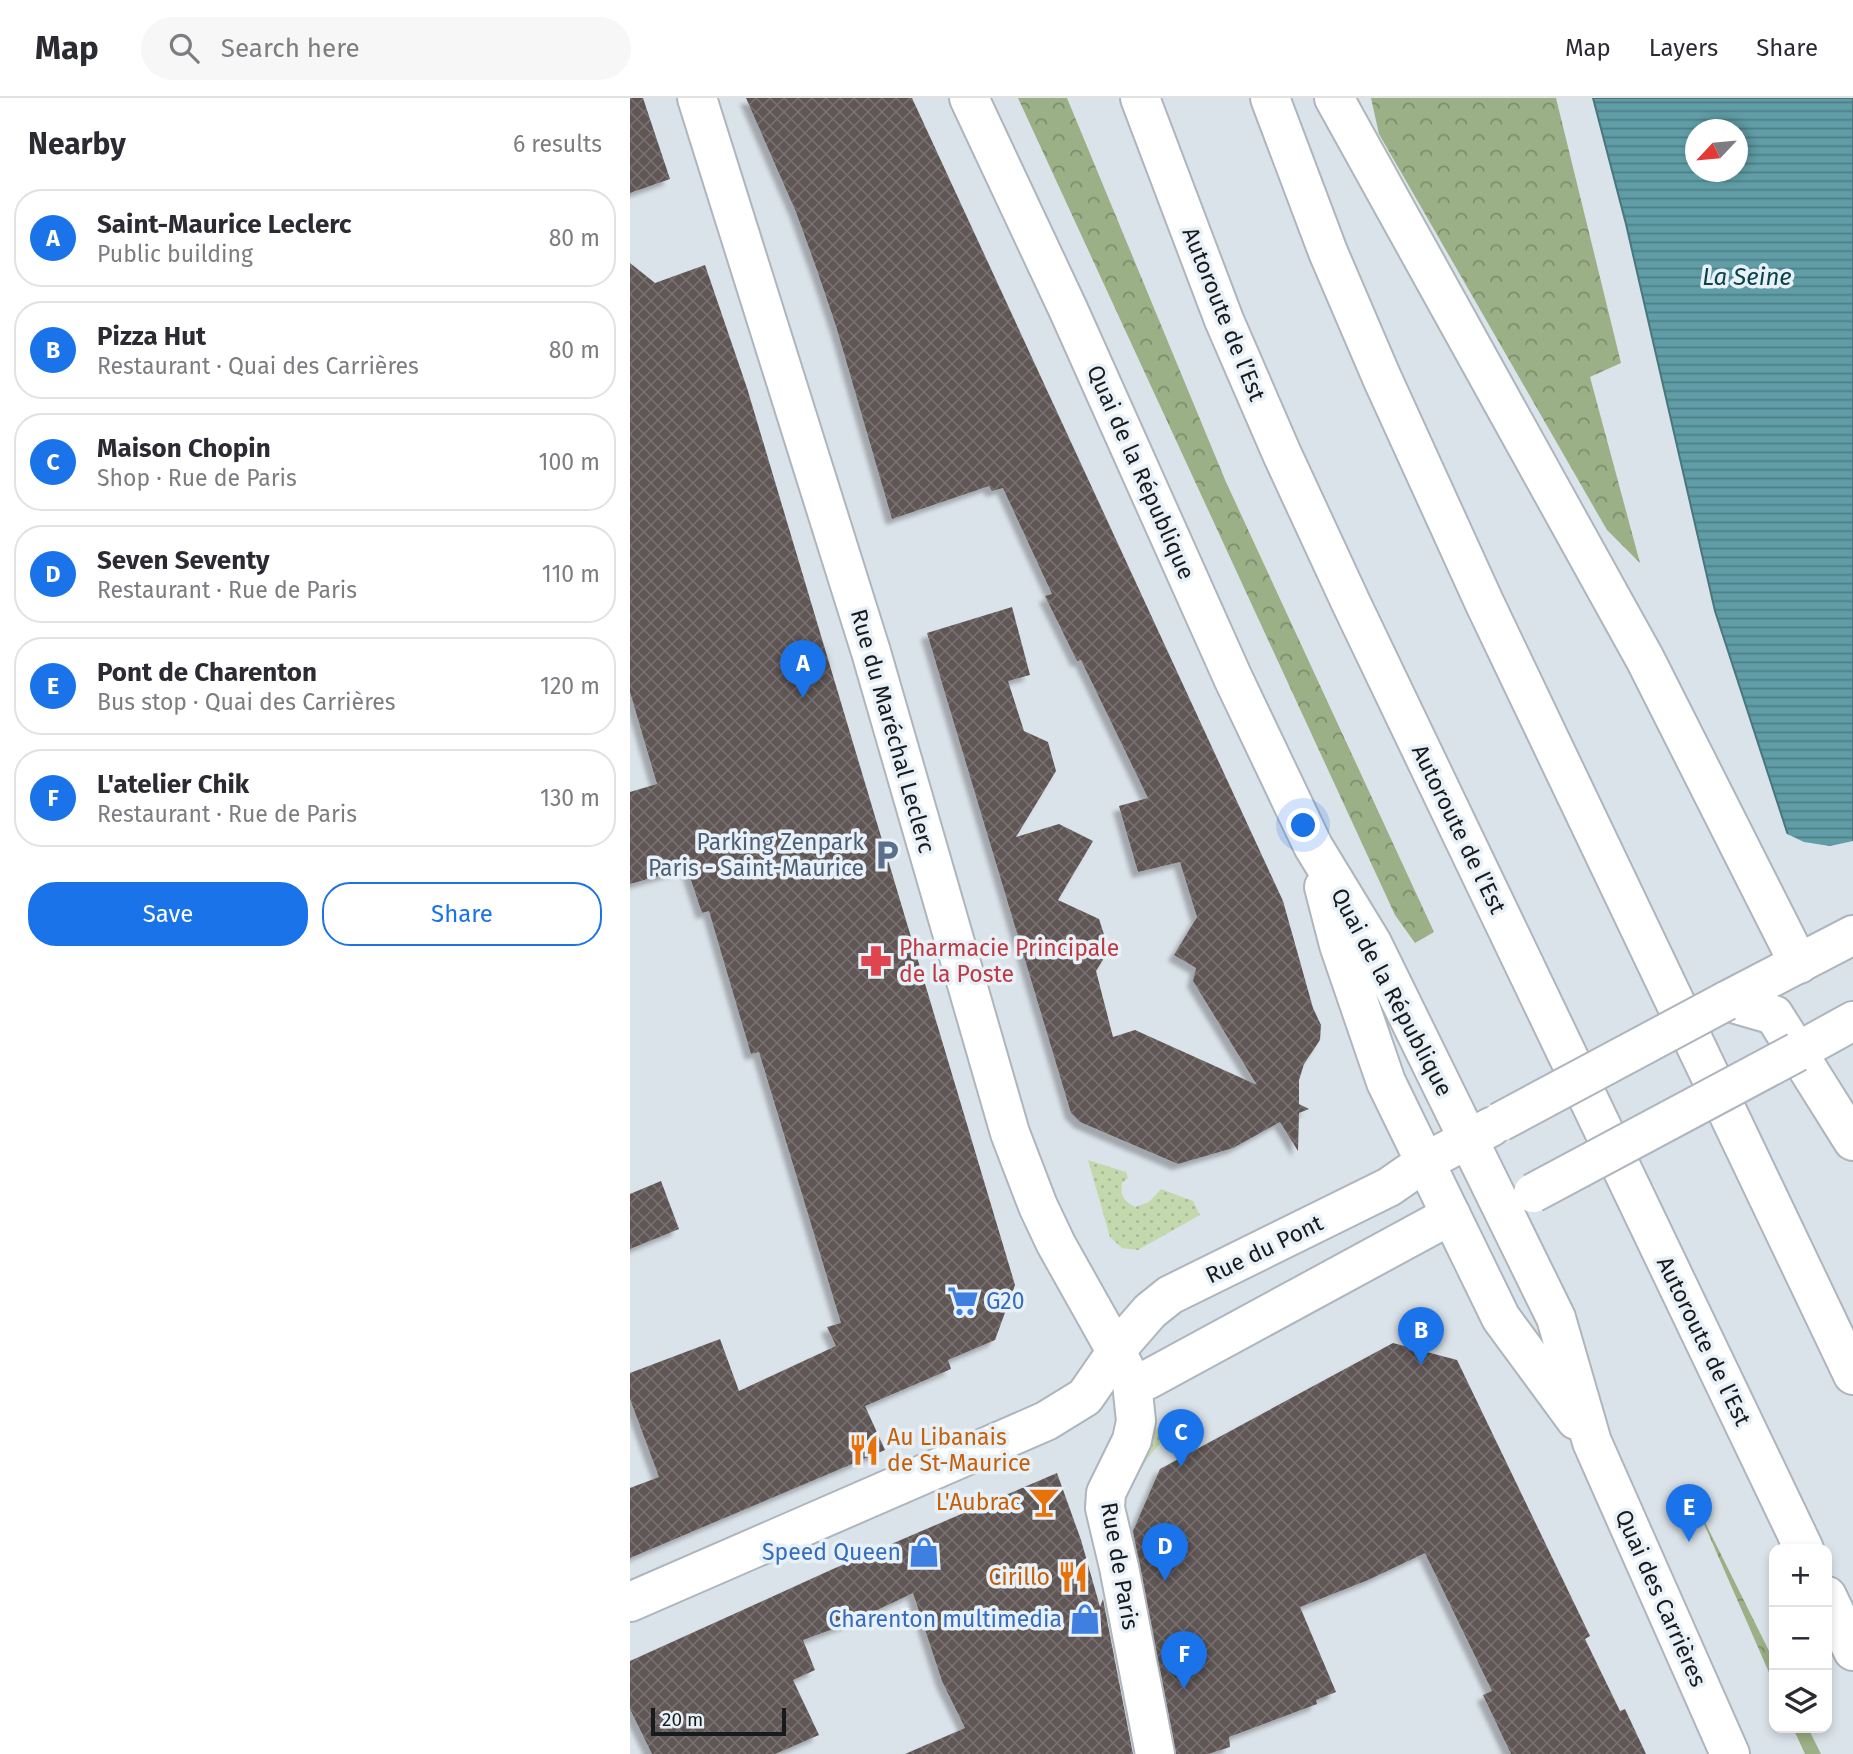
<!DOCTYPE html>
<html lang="en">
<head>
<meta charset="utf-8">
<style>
	:root { --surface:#fff; --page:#f7f7f7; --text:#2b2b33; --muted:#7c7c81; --line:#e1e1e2; --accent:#1a73e8 }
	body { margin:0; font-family:"Fira Sans",sans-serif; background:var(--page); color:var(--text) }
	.controls { position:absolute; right:21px; bottom:21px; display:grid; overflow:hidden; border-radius:14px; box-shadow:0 4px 10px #0003 }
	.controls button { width:63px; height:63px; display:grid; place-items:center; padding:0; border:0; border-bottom:2px solid var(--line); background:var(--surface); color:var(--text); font:35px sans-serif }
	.compass { position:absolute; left:1055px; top:21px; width:63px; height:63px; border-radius:50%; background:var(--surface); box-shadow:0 4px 10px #0003; rotate:244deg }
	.scale { position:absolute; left:21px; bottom:18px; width:135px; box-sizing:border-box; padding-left:7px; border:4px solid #181b1d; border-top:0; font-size:19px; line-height:24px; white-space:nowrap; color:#181b1d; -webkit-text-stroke:5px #e8f0f8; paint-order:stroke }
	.you { position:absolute; left:674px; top:728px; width:24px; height:24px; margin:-18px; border:5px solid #fff; border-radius:50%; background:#1a73e8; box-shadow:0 0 0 10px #1a73e833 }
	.badge { display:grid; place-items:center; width:46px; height:46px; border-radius:50%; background:var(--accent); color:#fff; font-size:23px; font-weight:700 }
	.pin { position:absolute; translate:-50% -58px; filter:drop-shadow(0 2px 4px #0008) }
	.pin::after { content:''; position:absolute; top:37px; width:24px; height:21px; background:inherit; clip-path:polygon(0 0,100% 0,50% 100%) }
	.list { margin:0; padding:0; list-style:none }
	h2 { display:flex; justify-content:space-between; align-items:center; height:91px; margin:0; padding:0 28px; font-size:30px }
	h2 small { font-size:23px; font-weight:400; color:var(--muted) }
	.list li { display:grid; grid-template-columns:46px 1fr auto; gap:21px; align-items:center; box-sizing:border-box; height:98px; margin:0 14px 14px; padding:0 14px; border:2px solid var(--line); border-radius:28px }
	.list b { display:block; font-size:26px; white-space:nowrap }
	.list p { margin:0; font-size:23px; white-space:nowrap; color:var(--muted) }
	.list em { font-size:23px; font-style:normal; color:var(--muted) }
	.actions { display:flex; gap:14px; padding:21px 28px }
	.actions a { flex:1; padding:16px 0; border:2px solid var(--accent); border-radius:28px; text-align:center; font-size:24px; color:var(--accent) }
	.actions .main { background:var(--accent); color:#fff }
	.icon { flex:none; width:38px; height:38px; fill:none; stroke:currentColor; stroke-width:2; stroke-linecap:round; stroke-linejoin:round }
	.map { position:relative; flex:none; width:1223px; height:1656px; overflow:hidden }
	header { display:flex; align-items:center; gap:42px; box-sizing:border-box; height:98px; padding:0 35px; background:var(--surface); border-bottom:2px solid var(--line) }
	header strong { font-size:33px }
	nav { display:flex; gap:38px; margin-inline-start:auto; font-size:24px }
	.search { width:490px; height:63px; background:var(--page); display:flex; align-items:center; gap:18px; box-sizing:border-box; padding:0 24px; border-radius:38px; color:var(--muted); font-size:26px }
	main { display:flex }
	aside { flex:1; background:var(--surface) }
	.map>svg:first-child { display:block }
	.grass { fill:url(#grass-dots) }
	.forest { fill:url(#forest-crowns) }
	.water { fill:url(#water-rules); stroke:#4a767d; stroke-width:2; fill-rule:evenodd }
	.pier { fill:#dbe3ea }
	.building { fill:url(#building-cross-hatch); filter:url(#shadow) }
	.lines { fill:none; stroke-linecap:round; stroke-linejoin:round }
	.street-casing { stroke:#aeb5bc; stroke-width:42 }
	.secondary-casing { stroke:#aeb5bc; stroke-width:42 }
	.primary-casing { stroke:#aeb5bc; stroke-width:42 }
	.highway-casing { stroke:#aeb5bc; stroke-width:42 }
	.street { stroke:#fff; stroke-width:38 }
	.secondary { stroke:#fff; stroke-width:38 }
	.primary { stroke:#fff; stroke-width:38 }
	.highway { stroke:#fff; stroke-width:38 }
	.secondary-bridge-casing { stroke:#aeb5bc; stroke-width:42; stroke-linecap:butt }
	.secondary-bridge { stroke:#fff; stroke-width:38 }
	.labels { text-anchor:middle; stroke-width:7; stroke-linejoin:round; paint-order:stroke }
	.street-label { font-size:23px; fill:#181b1d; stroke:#e8f0f8 }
	.service-label { font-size:23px; fill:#4e5e75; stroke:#e8f0f8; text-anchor:end }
	.health-label { font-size:23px; fill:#be3a42; stroke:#e8f0f8; text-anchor:start }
	.shop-label { font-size:23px; fill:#366cbe; stroke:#e8f0f8; text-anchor:end }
	.food-label { font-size:23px; fill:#c56008; stroke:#e8f0f8; text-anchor:end }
	.water-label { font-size:24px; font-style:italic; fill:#0a444b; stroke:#e8f0f8 }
</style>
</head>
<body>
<header>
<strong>Map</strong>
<div class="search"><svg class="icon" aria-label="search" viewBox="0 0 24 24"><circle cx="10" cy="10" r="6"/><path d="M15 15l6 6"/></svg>Search here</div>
<nav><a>Map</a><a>Layers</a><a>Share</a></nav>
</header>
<main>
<aside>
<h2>Nearby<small>6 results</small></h2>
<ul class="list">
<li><span class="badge">A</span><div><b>Saint-Maurice Leclerc</b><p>Public building</p></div><em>80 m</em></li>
<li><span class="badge">B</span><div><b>Pizza Hut</b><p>Restaurant · Quai des Carrières</p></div><em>80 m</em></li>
<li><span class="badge">C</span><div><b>Maison Chopin</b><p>Shop · Rue de Paris</p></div><em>100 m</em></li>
<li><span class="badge">D</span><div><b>Seven Seventy</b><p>Restaurant · Rue de Paris</p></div><em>110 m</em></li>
<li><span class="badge">E</span><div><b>Pont de Charenton</b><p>Bus stop · Quai des Carrières</p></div><em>120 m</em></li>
<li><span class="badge">F</span><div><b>L'atelier Chik</b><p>Restaurant · Rue de Paris</p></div><em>130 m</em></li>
</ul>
<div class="actions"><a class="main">Save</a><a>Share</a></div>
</aside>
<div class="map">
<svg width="1223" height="1656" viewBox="0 0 1223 1656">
	<defs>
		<pattern id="grass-dots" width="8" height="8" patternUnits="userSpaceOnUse" patternTransform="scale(1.75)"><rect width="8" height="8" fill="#c3d9ad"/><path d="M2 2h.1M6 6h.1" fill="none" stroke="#a7ba94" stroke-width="1.8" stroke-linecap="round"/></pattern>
		<pattern id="forest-crowns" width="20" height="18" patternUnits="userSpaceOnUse" patternTransform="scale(1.75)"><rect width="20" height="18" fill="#9bb086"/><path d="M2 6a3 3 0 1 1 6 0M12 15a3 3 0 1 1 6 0" fill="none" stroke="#7d8e6d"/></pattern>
		<pattern id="water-rules" width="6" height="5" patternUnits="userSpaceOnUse" patternTransform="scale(1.75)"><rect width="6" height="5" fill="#609da6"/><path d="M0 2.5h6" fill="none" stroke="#4e7f87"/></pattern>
		<pattern id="building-cross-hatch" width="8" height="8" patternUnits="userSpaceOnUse" patternTransform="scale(1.75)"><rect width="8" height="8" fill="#5f5654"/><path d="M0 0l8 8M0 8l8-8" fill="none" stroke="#766f6e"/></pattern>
		<filter id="shadow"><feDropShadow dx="-6" dy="6" stdDeviation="2" flood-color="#0004"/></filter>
	</defs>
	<rect width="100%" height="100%" fill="#dbe3ea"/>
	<!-- grass -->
	<path class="grass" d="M 458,1062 L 496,1074 L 498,1080 L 492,1085 C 490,1098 494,1103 505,1109 L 519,1104 L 531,1091 L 563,1103 L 570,1117 L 508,1152 L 492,1150 L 480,1139 Z
		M 528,1329 L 547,1332 C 527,1346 515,1361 505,1383 L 497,1380 L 514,1348 Z"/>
	<!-- forest -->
	<path class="forest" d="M 388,0 L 437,0 L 596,384 L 804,834 L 785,845 L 765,817 Z
		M 741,0 L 926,0 L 991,265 L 960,279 L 1010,465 L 977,432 L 749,36 Z
		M 1061,1396 L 1144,1563 L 1144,1586 Z
		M 1163,1630 L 1178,1630 L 1191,1656 L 1175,1656 Z"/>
	<!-- water -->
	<path class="water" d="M 963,0 L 1223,0 L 1223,854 L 1158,737 L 1085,513 L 996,126 ZM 1066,32 L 1108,32 L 1108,74 L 1066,74 Z"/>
	<!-- pier -->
	<path class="pier" d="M 1153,734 L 1174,744 L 1200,748 L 1223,743 L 1223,858 L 1220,856 Z"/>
	<!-- building -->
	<path class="building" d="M 0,0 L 13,0 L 40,81 L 0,95 Z
		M 116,0 L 282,0 L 653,803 L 683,910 L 691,927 L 690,942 L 674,966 L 669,982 L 669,1006 L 679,1011 L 669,1015 L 668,1053 L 650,1024 L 603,1050 L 548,1066 L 450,1024 L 441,1015 L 297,535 L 382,509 L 400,577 L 378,583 L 394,633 L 418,644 L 426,673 L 386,739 L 429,726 L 463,743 L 428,802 L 469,821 L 479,852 L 466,873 L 483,939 L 505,932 L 627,987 L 563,883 L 566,870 L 544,857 L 567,819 L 550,764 L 508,774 L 489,708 L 518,700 L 451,562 L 447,563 L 415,498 L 422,496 L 373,390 L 362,393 L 359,388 L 262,421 L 206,228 L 187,172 L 166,114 Z
		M 0,165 L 25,185 L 75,167 L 117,290 L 385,1187 L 365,1242 L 318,1262 L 321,1271 L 235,1308 L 255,1352 L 0,1460 L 0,1390 L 29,1379 L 0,1301 L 0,1275 L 90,1241 L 109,1293 L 206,1248 L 197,1229 L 211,1225 L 129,954 L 121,956 L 79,813 L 72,815 L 57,770 L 0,786 L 0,694 L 27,686 L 0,594 Z
		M 31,1083 L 49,1131 L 0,1151 L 0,1096 Z
		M 763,1245 L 827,1262 L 960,1538 L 955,1541 L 990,1613 L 995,1611 L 1016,1656 L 881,1656 L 853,1597 L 862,1593 L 795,1455 L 738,1482 L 670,1509 L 706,1594 L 686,1602 L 687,1606 L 599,1639 L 600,1649 L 578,1656 L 546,1656 L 503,1433 L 530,1371 Z
		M 427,1375 L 451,1442 L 470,1509 L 473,1501 L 503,1656 L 275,1656 L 335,1630 L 312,1583 L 283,1495 L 222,1524 L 173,1542 L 185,1572 L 163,1582 L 189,1637 L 145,1656 L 22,1656 L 0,1611 L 0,1563 L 203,1471 Z"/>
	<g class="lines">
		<defs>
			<path id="street" d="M 486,1253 L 502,1285 L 506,1323 L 502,1342 L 476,1395 L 475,1410 L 489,1469 L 525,1656
				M 502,1285 L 517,1282 L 821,1117"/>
			<path id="secondary" d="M 67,0 L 241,554 L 380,1035 L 408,1108 L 426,1146 L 486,1253
				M 339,0 L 438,211 L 603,580 L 683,748 L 742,845 L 926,1220 L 962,1344 L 1100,1656
				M 694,789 L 709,847 L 756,984 L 871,1220 L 946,1322
				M 0,1504 L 416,1323 L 455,1299 L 493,1244 L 520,1213 L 540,1197 L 759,1089 L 795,1064 L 861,1029"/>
			<path id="primary" d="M 1096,903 L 1144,917 L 1223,1043
				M 1096,903 L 1223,837
				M 1167,954 L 1223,923"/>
			<path id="highway" d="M 510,0 L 594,222 L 652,356 L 721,505 L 1174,1451
				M 640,0 L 698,154 L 752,280 L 855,506 L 1223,1277
				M 704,0 L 1015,561 L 1169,866
				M 1197,1498 L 1223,1553"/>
		</defs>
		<!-- street casing -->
		<use href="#street" class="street-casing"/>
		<!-- secondary casing -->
		<use href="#secondary" class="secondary-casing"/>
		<!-- primary casing -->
		<use href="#primary" class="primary-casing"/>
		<!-- highway casing -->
		<use href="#highway" class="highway-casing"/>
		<!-- street -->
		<use href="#street" class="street"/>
		<!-- secondary -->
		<use href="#secondary" class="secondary"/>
		<!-- primary -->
		<use href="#primary" class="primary"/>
		<!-- highway -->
		<use href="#highway" class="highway"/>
		<defs>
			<path id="secondary-bridge" d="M 870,1024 L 1096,903
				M 903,1095 L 1167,954"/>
		</defs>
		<!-- secondary-bridge casing -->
		<use href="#secondary-bridge" class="secondary-bridge-casing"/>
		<!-- secondary-bridge -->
		<use href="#secondary-bridge" class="secondary-bridge"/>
	</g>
	<!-- icons -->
	<defs>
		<symbol id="parking-bare" viewBox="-9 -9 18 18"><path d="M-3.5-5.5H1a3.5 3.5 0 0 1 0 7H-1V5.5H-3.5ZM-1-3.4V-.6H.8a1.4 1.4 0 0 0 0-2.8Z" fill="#5c6f8a" stroke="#e8f0f8" stroke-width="2.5" paint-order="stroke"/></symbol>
		<symbol id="pharmacy-bare" viewBox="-9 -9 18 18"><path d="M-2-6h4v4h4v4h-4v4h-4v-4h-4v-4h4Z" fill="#e0444e" stroke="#e8f0f8" stroke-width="2.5" paint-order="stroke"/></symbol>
		<symbol id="supermarket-bare" viewBox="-9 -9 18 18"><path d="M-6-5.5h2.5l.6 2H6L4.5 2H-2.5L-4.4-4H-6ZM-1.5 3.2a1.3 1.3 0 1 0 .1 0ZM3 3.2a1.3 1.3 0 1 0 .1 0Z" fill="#3f7fe0" stroke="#e8f0f8" stroke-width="2.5" paint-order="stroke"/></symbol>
		<symbol id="restaurant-bare" viewBox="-9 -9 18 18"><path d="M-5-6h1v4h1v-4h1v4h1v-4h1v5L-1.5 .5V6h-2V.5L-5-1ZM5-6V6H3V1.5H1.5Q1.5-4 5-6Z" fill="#e8710a" stroke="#e8f0f8" stroke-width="2.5" paint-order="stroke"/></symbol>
		<symbol id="bar-bare" viewBox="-9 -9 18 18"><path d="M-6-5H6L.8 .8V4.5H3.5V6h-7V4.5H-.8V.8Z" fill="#e8710a" stroke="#e8f0f8" stroke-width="2.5" paint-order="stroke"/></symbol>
		<symbol id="shop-bare" viewBox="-9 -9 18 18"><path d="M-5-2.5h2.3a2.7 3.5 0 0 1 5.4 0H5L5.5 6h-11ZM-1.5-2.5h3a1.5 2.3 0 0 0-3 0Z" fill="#3f7fe0" stroke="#e8f0f8" stroke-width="2.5" paint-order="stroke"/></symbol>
	</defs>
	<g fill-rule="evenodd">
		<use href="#parking-bare" x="235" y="735" width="44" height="44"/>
		<use href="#pharmacy-bare" x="224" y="841" width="44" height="44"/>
		<use href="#supermarket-bare" x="311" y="1181" width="44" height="44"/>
		<use href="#restaurant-bare" x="212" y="1330" width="44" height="44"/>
		<use href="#bar-bare" x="392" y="1382" width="44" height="44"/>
		<use href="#shop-bare" x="272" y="1432" width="44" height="44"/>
		<use href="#restaurant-bare" x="421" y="1457" width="44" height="44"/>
		<use href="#shop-bare" x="433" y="1499" width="44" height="44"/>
	</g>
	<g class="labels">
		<!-- street labels -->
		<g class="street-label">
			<text transform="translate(594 216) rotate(68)" y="8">Autoroute de l’Est</text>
			<text transform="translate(511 374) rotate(66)" y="8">Quai de la République</text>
			<text transform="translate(263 633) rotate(74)" y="8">Rue du Maréchal Leclerc</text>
			<text transform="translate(829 731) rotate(64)" y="8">Autoroute de l’Est</text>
			<text transform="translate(762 894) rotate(62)" y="8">Quai de la République</text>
			<text transform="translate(634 1151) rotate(-26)" y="8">Rue du Pont</text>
			<text transform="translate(1074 1243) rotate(64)" y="8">Autoroute de l’Est</text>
			<text transform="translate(490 1468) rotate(80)" y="8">Rue de Paris</text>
			<text transform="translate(1031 1500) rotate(66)" y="8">Quai des Carrières</text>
		</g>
		<!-- service labels -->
		<g class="service-label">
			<text x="234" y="752">Parking Zenpark<tspan x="234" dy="26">Paris - Saint-Maurice</tspan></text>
		</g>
		<!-- health labels -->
		<g class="health-label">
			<text x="269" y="858">Pharmacie Principale<tspan x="269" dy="26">de la Poste</tspan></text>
		</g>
		<!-- shop labels -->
		<g class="shop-label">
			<text x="356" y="1211" text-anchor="start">G20</text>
			<text x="271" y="1462">Speed Queen</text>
			<text x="432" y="1529">Charenton multimedia</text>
		</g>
		<!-- food labels -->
		<g class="food-label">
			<text x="257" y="1347" text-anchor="start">Au Libanais<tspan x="257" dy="26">de St-Maurice</tspan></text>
			<text x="391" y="1412">L'Aubrac</text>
			<text x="420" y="1487">Cirillo</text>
		</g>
		<!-- water labels -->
		<g class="water-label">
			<text x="1117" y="187">La Seine</text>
		</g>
	</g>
</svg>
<div class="controls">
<button>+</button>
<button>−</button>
<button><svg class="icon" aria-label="layers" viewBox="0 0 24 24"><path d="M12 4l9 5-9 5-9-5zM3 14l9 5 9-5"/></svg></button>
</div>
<svg class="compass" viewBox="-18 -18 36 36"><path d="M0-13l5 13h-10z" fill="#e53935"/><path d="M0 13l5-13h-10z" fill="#7c7c81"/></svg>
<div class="scale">20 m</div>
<div class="you"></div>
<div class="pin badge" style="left:173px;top:600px">A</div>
<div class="pin badge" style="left:791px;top:1267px">B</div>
<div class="pin badge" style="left:551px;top:1369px">C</div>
<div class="pin badge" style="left:535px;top:1483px">D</div>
<div class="pin badge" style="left:1059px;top:1444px">E</div>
<div class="pin badge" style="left:554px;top:1591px">F</div>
</div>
</main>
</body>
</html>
